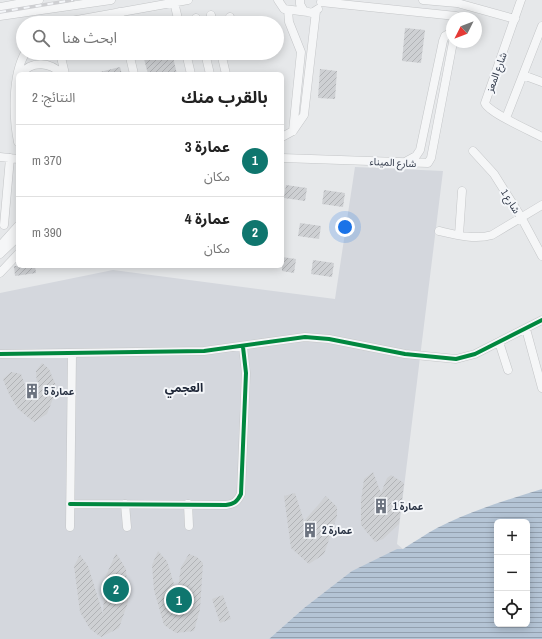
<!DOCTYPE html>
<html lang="ar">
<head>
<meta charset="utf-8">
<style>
	:root { --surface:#fff; --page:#f2f2f2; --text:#222; --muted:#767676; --line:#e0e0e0; --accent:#0f766e }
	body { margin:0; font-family:"Archivo Narrow","Noto Sans Arabic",sans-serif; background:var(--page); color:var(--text); direction:rtl }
	.controls { position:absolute; right:12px; bottom:12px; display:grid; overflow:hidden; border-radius:6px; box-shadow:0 2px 10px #0003 }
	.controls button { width:36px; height:36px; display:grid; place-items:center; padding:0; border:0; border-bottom:1px solid var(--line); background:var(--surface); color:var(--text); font:20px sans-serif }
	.compass { position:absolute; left:446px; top:12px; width:36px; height:36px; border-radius:50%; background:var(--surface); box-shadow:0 2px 10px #0003; rotate:228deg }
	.you { position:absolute; left:345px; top:227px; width:14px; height:14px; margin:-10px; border:3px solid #fff; border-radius:50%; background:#1a73e8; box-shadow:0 0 0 6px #1a73e833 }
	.badge { display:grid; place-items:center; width:26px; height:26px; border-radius:50%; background:var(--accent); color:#fff; font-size:13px; font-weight:700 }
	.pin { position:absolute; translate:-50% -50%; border:2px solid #fff; box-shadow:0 1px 4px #0006 }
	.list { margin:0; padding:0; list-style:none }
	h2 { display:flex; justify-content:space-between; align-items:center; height:52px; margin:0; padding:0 16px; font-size:17px }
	h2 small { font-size:13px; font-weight:400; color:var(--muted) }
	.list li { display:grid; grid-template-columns:26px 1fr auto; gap:12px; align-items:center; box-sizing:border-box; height:72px; padding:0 16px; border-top:1px solid var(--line) }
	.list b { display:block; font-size:15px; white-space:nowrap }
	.list p { margin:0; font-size:13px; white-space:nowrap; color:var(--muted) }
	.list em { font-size:13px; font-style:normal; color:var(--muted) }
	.icon { flex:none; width:22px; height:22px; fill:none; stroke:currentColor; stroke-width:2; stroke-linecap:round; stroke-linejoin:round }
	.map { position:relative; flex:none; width:542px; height:639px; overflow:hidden; direction:ltr }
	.search { position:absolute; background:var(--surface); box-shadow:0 2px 10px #0003; left:16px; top:16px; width:268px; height:44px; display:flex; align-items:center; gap:10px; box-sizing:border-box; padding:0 14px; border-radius:22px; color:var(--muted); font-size:15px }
	.panel { position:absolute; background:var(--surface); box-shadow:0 2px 10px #0003; left:16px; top:72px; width:268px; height:196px; border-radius:6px; direction:rtl }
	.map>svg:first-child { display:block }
	.built { fill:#d4d7dd }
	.water { fill:url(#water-rules); fill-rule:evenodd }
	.building { fill:url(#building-hatch) }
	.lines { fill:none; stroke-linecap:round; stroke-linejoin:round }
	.minor-casing { stroke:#c4c6c8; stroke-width:9 }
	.minor { stroke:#f5f6f7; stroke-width:8 }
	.rail-casing { stroke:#cecfd2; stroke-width:3.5 }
	.rail { stroke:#f4f6f9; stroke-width:2; stroke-dasharray:6; stroke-linecap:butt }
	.cycleway-casing { stroke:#f4f6f9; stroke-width:6 }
	.cycleway { stroke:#00873e; stroke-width:4 }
	.labels { text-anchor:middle; stroke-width:4; stroke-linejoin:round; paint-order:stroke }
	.street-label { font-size:10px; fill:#2b3445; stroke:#f4f6f9 }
	.poi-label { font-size:10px; font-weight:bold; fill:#2b3445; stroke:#f4f6f9; text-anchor:start }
	.quarter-label { font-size:12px; font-weight:bold; fill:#1d2536; stroke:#f4f6f9 }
</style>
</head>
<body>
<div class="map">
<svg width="542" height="639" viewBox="0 0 542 639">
	<defs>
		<pattern id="water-rules" width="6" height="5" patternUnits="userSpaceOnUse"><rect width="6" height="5" fill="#b4c4d5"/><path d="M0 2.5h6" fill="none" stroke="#93a0af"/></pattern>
		<pattern id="building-hatch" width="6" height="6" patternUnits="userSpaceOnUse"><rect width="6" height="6" fill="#ced0d3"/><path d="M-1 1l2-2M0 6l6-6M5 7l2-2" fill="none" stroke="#b1b3b6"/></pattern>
	</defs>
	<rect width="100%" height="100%" fill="#e6e8ea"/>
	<!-- built -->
	<path class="built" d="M 355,167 L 443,171 L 397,544 L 403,549 L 328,590 L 304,608 L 269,639 L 0,639 L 0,293 L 113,270 L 335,299 Z"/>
	<!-- water -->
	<path class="water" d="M 542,489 L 542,639 L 269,639 L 304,608 L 352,571 L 397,549 L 403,549 C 414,542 426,534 437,528 C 470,511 507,500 542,489 ZM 497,522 L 527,522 L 527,624 L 497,624 Z"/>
	<!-- building -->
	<path class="building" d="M 405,28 L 425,30 L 421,63 L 402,61 Z
		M 172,53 L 177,74 L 148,74 L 144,59 Z
		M 120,67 L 122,74 L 100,74 L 100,72 Z
		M 320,69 L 337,71 L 335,99 L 318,98 Z
		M 286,185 L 307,188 L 305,201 L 284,198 Z
		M 324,190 L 345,193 L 343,207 L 322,204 Z
		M 300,223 L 321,226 L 319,239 L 298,236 Z
		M 282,257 L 296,259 L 294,273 L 282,271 Z
		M 313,260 L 334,263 L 332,277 L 311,274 Z
		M 14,266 L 35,266 L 36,273 L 15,276 Z
		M 42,363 L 49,369 L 57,388 L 47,414 L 34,422 L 18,409 L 9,394 L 3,379 L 11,372 L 21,374 L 26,388 L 37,386 L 36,371 Z
		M 373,472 L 381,493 L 387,478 L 391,475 L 404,483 L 399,524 L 383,539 L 375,542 L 361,525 L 361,501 L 364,479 Z
		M 295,493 L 304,521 L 326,496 L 337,507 L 337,516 L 324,554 L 309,564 L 291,548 L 284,496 Z
		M 158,551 L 167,561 L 177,594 L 181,567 L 189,554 L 197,557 L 203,563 L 200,609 L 194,631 L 176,633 L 164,625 L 154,590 L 152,565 Z
		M 116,553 L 126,569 L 128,602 L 119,628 L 101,637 L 90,629 L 80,612 L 74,566 L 80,555 L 88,566 L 103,614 L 105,578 Z
		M 223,595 L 231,619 L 220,623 L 212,599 Z"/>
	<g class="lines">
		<defs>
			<path id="minor" d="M 278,0 L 284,9 L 308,12
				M 300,0 L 300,4 L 304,11 L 312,13 L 318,9
				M 423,0 L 457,3 L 515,19
				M 521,0 L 485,103 C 489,113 531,131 542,137
				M 174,2 L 179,23
				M 321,2 L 456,16
				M 0,7 L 39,0
				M 288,10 L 289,22 L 301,52 L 293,131
				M 119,12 L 122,23
				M 211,15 L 213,23
				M 0,16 L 111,0
				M 230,17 L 231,23
				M 196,18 L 197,23
				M 60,23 L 188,0
				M 60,53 L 65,74
				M 129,53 L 134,74
				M 186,53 L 191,74
				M 205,53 L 210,74
				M 221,53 L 226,74
				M 21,74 C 32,60 50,62 62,74
				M 523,75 L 542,82
				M 506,118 L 542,26
				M 282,137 L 293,131 L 304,115 L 316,11
				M 18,142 C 13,117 12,76 25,53
				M 473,151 L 494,174 L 521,217 L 542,256
				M 0,157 L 18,159
				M 282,158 L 428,163 L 431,158 L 453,42
				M 405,162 L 416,156 L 420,150 L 443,41 L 445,36 L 452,32
				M 4,225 L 10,158
				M 439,231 C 456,235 475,240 492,235 L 542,205
				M 459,235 L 462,191
				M 0,246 L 18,226
				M 0,254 L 18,237
				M 0,273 L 18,254
				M 526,329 L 542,388
				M 499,342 L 508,370
				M 0,354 L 204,351 L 305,337 L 329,339 L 405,354 L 456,359 L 475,354 L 542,320
				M 70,504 L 226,505 C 234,504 237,502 241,494 L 246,373 L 243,347
				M 125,504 L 127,527
				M 188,504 L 189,526
				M 70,527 L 72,353"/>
		</defs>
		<!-- minor casing -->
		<use href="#minor" class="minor-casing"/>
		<!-- minor -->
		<use href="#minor" class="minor"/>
		<defs>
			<path id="rail" d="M 0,12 L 73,0"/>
		</defs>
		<!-- rail casing -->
		<use href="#rail" class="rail-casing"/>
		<!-- rail -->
		<use href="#rail" class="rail"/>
		<defs>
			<path id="cycleway" d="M 0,354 L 204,351 L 305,337 L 329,339 L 405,354 L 456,359 L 475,354 L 542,320
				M 70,504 L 226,505 C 234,504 237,502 241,494 L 246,373 L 243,347"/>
		</defs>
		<!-- cycleway casing -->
		<use href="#cycleway" class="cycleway-casing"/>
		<!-- cycleway -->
		<use href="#cycleway" class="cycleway"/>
	</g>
	<!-- icons -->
	<defs>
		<symbol id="building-bare" viewBox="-9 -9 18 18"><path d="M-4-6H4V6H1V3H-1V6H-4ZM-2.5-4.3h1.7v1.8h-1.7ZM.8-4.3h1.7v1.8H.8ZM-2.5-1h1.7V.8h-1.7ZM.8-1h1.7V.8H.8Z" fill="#6c737f" stroke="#f4f6f9" stroke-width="2.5" paint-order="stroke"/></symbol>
	</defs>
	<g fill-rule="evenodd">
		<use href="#building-bare" x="21" y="380" width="22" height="22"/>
		<use href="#building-bare" x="370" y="495" width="22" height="22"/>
		<use href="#building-bare" x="299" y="519" width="22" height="22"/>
	</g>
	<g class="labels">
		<!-- street labels -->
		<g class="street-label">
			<text transform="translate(496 72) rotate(-70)" y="4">شارع المعز</text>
			<text transform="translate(393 162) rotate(3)" y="4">شارع الميناء</text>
			<text transform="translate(511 201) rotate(58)" y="4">شارع 1</text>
		</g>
		<!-- poi labels -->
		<g class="poi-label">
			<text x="44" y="395">عمارة 5</text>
			<text x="393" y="510">عمارة 1</text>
			<text x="322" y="534">عمارة 2</text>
		</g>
		<!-- quarter labels -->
		<g class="quarter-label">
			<text x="184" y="392">العجمي</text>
		</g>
	</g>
</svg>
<div class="controls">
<button>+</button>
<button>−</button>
<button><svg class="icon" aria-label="locate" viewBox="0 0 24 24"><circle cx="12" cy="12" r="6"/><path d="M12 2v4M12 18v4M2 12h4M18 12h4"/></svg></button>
</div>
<svg class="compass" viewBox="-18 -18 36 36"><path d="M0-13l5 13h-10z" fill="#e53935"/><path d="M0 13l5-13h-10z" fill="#767676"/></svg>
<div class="you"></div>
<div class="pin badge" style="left:179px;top:600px">1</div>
<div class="pin badge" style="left:116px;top:589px">2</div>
<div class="search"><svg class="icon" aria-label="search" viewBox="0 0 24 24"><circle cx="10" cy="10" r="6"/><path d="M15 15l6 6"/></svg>ابحث هنا</div>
<section class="panel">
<h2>بالقرب منك<small>النتائج: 2</small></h2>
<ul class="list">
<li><span class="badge">1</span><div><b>عمارة 3</b><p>مكان</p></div><em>370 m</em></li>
<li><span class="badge">2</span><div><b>عمارة 4</b><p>مكان</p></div><em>390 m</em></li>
</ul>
</section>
</div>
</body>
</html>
